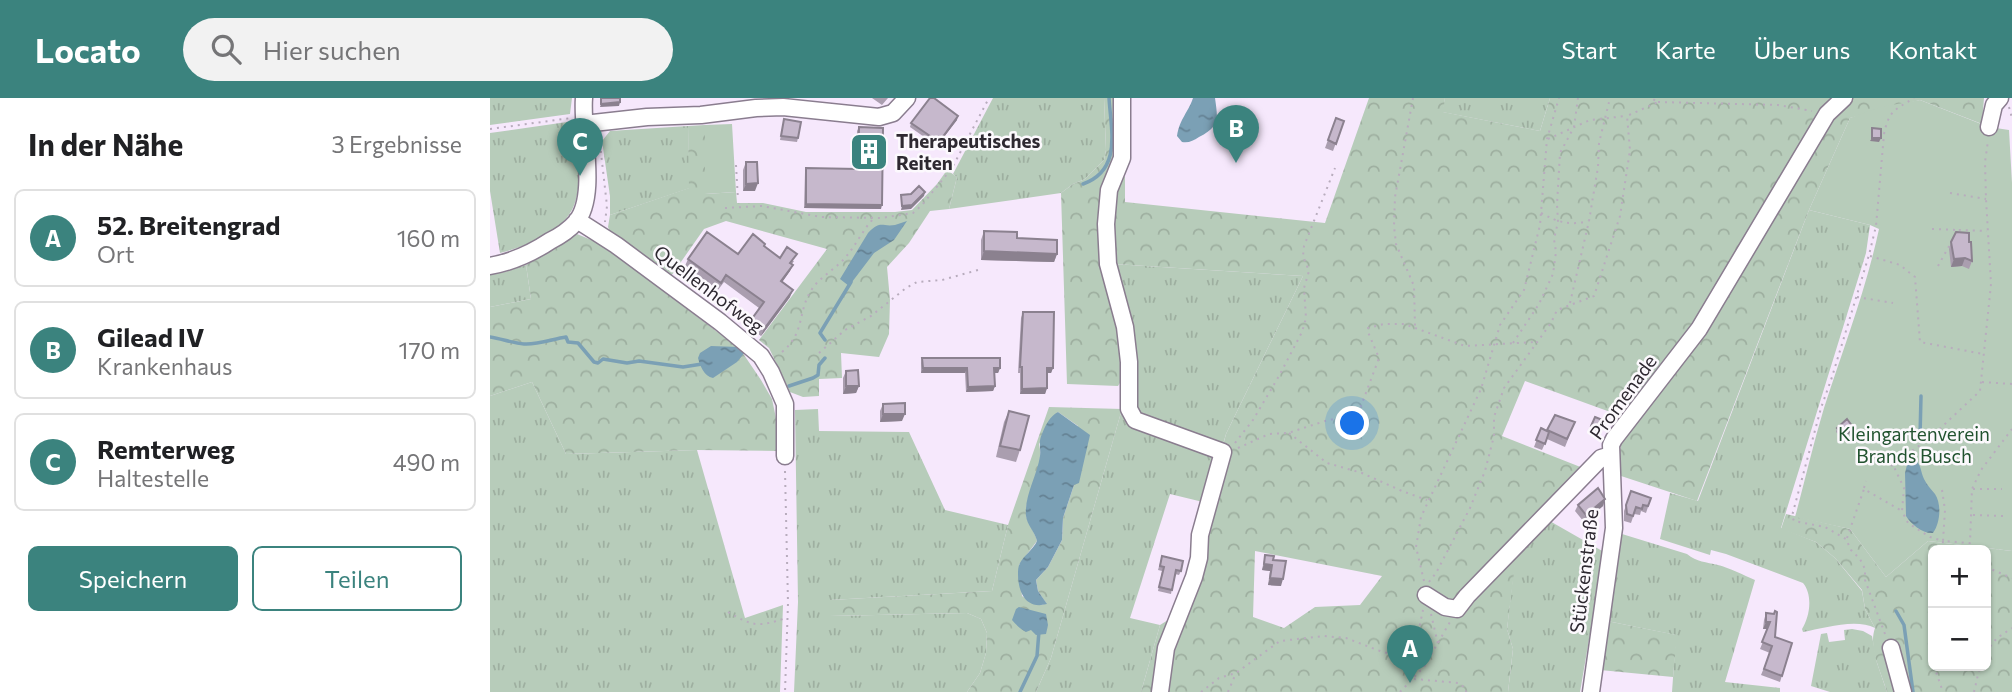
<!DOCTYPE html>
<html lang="de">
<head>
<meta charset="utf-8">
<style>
	:root { --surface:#fff; --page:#f2f2f2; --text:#202124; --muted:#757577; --line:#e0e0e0; --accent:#3b837e }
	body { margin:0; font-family:Commissioner,sans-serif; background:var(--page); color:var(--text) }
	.controls { position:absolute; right:21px; bottom:21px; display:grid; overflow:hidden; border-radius:10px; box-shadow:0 2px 5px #0004 }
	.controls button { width:63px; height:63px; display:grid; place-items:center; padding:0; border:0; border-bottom:2px solid var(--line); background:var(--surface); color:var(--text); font:35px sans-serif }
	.you { position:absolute; left:863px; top:326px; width:24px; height:24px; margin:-18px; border:5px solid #fff; border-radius:50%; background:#1a73e8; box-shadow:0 0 0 10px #1a73e833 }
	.badge { display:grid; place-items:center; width:46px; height:46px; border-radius:50%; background:var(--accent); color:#fff; font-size:23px; font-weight:700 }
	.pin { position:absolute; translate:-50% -58px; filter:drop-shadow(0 2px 4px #0008) }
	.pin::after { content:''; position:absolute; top:37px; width:24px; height:21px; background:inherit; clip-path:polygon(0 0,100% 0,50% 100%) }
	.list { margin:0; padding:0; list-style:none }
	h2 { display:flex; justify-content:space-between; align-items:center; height:91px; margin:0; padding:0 28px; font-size:30px }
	h2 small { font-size:23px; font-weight:400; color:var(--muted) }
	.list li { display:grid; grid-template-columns:46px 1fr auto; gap:21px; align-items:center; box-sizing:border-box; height:98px; margin:0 14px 14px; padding:0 14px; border:2px solid var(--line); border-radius:10px }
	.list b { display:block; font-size:26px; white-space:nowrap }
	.list p { margin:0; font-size:23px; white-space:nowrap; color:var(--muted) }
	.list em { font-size:23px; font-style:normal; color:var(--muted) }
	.actions { display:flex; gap:14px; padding:21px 28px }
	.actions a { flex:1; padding:16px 0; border:2px solid var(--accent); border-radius:10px; text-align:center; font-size:24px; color:var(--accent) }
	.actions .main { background:var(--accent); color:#fff }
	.icon { flex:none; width:38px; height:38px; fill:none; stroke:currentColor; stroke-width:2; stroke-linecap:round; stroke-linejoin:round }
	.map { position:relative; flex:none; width:1522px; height:594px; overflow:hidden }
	header { display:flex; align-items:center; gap:42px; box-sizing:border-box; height:98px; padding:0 35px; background:var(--accent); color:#fff }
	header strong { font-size:33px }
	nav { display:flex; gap:38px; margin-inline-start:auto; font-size:24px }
	.search { width:490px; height:63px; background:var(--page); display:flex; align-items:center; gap:18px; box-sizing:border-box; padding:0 24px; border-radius:38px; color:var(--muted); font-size:26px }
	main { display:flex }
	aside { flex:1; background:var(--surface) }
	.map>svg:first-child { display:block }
	.grass { fill:url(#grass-tufts) }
	.forest { fill:url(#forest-crowns); fill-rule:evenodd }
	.garden { fill:#b7ccba }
	.water { fill:url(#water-ripples) }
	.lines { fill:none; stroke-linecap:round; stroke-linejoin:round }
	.stream { stroke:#7ba0b5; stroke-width:3.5 }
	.minor-casing { stroke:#8a7d8f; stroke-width:19 }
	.path { stroke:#b8acbd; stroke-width:2; stroke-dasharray:2 5; stroke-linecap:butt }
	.minor { stroke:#fff; stroke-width:16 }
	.wall { fill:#aa9eaf }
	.shaded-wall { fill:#8b818f }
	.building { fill:#c6b8cc; stroke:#8b818f; stroke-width:2 }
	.labels { text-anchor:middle; stroke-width:5; stroke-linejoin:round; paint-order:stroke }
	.poi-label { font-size:19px; font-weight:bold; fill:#2e2931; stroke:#fcf9fd; text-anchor:start }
	.street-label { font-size:19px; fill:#2e2931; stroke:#fcf9fd }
	.park-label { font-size:19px; fill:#225330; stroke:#fcf9fd }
</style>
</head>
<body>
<header>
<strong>Locato</strong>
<div class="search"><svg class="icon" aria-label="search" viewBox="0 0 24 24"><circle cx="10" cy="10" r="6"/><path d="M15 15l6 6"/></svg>Hier suchen</div>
<nav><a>Start</a><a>Karte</a><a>Über uns</a><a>Kontakt</a></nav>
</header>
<main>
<aside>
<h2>In der Nähe<small>3 Ergebnisse</small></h2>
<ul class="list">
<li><span class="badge">A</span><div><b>52. Breitengrad</b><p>Ort</p></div><em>160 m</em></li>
<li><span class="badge">B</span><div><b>Gilead IV</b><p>Krankenhaus</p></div><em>170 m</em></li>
<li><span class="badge">C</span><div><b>Remterweg</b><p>Haltestelle</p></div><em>490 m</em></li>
</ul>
<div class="actions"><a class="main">Speichern</a><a>Teilen</a></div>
</aside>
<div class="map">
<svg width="1522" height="594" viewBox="0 0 1522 594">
	<defs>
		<pattern id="grass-tufts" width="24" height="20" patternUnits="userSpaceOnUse" patternTransform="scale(1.75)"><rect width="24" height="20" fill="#b7ccba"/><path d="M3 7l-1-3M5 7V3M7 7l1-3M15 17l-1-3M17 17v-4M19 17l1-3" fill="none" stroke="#9eafa0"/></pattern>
		<pattern id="forest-crowns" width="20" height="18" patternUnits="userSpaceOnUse" patternTransform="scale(1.75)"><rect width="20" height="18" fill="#b7ccba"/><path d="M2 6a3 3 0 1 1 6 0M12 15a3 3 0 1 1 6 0" fill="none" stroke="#9eafa0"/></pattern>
		<pattern id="water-ripples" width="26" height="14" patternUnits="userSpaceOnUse" patternTransform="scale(1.75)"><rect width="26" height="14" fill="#7ba0b5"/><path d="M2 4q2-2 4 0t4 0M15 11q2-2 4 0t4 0" fill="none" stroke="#658294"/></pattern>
	</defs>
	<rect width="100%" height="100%" fill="#f6e8fc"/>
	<!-- grass -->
	<path class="grass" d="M 0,0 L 82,0 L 80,16 L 0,27 Z
		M 503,0 L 614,0 L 616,52 L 614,62 L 595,81 L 583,86 L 571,95 L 459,111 L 467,79 L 463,76 Z
		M 955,0 L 1060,0 L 1050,33 L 952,14 Z
		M 77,24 L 87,31 C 88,54 92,79 86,101 C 79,133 37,148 10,155 L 0,93 L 0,35 Z
		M 198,28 L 200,90 L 120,117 L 120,98 L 112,43 L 120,33 Z
		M 1319,112 L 1380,127 L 1376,155 L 1291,430 L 1326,444 L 1345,460 L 1372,493 L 1375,511 L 1385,530 C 1366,520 1334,530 1313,534 L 1312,531 C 1320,518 1323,497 1313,485 L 1236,456 L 1221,452 L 1220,457 L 1170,441 L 1180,395 L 1208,403 Z
		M 624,166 L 813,178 L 736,336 L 732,350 L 647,320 Z
		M 36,167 L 41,201 L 0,209 L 0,176 L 15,174 Z
		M 42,284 L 76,356 L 207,352 L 255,520 L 293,507 L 290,594 L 0,594 L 0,298 Z
		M 328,311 L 329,333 L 419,334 L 455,412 L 518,427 L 502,493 L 340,502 L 340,518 L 477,515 L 491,521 L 497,535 L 496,555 L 490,575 L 477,594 L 304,594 L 308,504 L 305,312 Z
		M 632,311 L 730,359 L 717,405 L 680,396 L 640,520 L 670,527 L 651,594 L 546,594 L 561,560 Z
		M 1058,422 L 1114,454 L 1090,594 L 1018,594 L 1023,551 L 1017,531 L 1026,452 Z
		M 1132,436 L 1197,456 C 1207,464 1216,464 1228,467 C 1240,470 1253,477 1265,482 L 1235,584 L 1290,590 L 1290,594 L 1182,594 L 1186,537 L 1117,523 L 1130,437 Z
		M 1362,531 L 1373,533 L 1382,538 L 1387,565 L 1397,594 L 1340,594 L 1321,588 L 1331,536 L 1337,535 L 1339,544 L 1355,542 L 1354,532 Z"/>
	<!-- forest -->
	<path class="forest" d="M 614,0 L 628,0 L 631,51 L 617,85 L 624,204 L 635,277 L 628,288 L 577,286 L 571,95 L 583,86 L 595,81 L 614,62 L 616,52 Z
		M 879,0 L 955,0 L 953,14 L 1050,33 L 1060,0 L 1494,0 L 1492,26 L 1430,2 L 1360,20 L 1319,112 L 1207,403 L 1128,377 C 1129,357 1132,339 1134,319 L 1035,283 L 1012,338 L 1093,370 L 1028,443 L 1017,531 L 1023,551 L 1018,594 L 651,594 L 670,527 L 678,522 L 696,488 L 736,336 L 813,178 L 624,166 L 622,102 L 627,86 L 635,78 L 635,104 L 835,125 ZM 765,453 L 892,478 L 870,507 L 825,509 L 794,530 L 763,519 Z
		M 215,27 L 215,96 L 246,94 L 247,105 L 273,105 L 316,114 L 405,114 L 422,112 L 447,86 L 457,72 L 467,79 L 459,111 L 440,113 L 419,145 L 397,169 L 400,202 L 399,236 L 389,259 L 351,255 L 352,280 L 329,281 L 329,298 L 313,299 L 300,294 L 279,250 L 269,242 L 337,151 L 236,123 L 214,131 L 179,181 L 120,134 L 118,129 L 120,117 L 199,90 L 198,28 Z
		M 87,136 L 111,146 L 250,251 L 271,282 L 282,301 L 287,325 L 288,353 L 207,352 L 76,356 L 42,284 L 0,298 L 0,209 L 41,201 L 36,167 Z
		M 559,309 L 632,311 L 561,560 L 546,594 L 477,594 L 490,575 L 496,555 L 497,535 L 491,521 L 477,515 L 340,518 L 340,502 L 502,493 L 518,427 ZM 568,314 L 588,328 L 584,387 L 573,420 L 572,442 L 558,469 L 546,482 L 548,493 L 556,505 L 552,507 L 541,504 L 532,498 L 529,467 L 547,443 C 545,432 535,425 536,412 C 538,390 555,368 549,346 Z
		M 1296,416 L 1360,431 L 1396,479 L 1438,443 L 1522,453 L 1522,594 L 1397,594 C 1391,574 1378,550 1385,530 L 1375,511 L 1372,492 L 1345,460 L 1326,444 L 1291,431 ZM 1443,452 L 1496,452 L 1496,568 L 1443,568 Z
		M 1117,523 L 1187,537 L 1183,579 L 1110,572 Z"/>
	<!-- garden -->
	<path class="garden" d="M 1430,2 L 1499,29 L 1519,32 L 1522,85 L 1522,453 L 1438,443 L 1396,479 L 1360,431 L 1305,419 C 1315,383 1323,346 1334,310 C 1353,251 1376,192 1389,131 L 1380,127 L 1319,112 L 1360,20 L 1390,9 Z
		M 242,26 L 246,94 L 215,96 L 215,27 Z"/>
	<!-- water -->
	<path class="water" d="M 703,0 L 725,0 C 728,22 730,28 709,39 C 703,43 699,45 692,44 L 687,38 C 690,20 698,15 703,0 Z
		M 417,123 L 404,142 L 384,155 L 359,188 L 350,181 L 378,135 C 391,122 391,129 405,127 C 409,126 413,124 417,123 Z
		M 221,248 L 249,249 L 255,254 L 247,264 L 223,280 C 214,278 210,268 208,260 L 210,255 Z
		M 568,314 L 600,337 L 589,385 L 584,387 L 573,420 L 572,442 L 558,469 L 546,482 L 548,493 L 557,506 C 535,512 528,493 528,476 C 528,472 528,469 530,465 C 534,457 543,452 547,443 C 545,434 537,427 536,418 C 534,398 547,378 550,358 C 551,350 548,344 552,336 C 555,328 560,318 568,314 Z
		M 1424,361 C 1432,367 1430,373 1434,381 C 1437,387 1441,391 1445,396 C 1452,407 1450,425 1443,435 C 1433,436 1421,426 1416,418 L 1415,375 L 1417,367 Z
		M 529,509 L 556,516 L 558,527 L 556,536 L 546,537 L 541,532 L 536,534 C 531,531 526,527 522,522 L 526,511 Z"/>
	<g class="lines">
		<!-- stream -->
		<path class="stream" d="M 593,86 C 632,72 621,33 619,0
			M 0,239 C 12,241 23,245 34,246 C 47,247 63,241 76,239 L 78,244 L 88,245 L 104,264 L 108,265 L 113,261 L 137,265 L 149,263 L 193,269 L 212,266
			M 335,242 L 330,235 L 361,184
			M 299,288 L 323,280 L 328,277 L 329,267 L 335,260
			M 1430,339 L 1431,298
			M 1406,513 L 1414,527 L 1423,594
			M 530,594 L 547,558 L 549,533"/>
		<defs>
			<path id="minor" d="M 632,0 L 632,60 L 619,92 L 616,126 L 618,166 L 635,229 L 639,264 L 639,311 L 645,322 L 733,354 L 710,437 L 709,460 L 704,479 L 676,550 L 670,594
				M 94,26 L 157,19 L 211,17 L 266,10 L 293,9 L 389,19 L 403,15 L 417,0
				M 1499,29 L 1504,7 L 1510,0
				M 87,122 L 126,147 L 230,224 L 271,258 L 281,274 L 295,306 L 295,358
				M 0,168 C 22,164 42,155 60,143 C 70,138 79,132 86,124 C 108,98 91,33 94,0
				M 936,497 L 955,509 L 967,511 L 977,498 L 1111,360 L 1121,357
				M 1401,550 L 1413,594
				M 1101,594 L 1124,430 L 1121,347 L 1124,341 L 1209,231 L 1337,16 L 1354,0"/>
		</defs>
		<!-- minor casing -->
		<use href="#minor" class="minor-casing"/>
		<!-- path -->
		<path class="path" d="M 923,0 L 905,99 L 904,128 L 906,146 L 924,188 L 925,228
			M 1168,4 L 1288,7 L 1322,13
			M 1519,9 L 1522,20
			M 0,31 L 81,20
			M 1058,41 L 1100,22 L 1136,18
			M 110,46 L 117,108 L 115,124
			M 246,67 L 248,102
			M 1460,95 L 1496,101
			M 235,110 L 272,108 L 331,119 L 391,120 L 423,115 L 432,107 L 462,70 L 499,0
			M 1051,115 C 1068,124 1079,128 1098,123
			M 1442,131 L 1468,132
			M 1380,158 L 1410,167 L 1425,179 L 1430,244 L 1493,256
			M 1448,168 L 1468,132 L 1497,133
			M 1367,199 L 1403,205
			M 1080,205 L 1099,123 L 1108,69 L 1109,45 L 1120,0
			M 1023,245 L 1049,206 L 1063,176 L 1066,154 L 1064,141 L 1068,124 L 1067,106 L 1070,55 L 1084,29 L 1088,0
			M 292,254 C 316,234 307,213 322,191 C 330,179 344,172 354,161 C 365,149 372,133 383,121
			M 329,255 L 355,232 L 381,218 L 416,190 L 427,184 L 452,182 L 488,172
			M 1492,284 L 1522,286
			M 799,335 L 837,365 L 872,375 L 912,393 L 937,402
			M 745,345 L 763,322 L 789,278 L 812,234 L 816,220 L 814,190 L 819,173 L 813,158 L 814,148 L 845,70
			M 748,350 L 779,336 L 798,335 L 835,323 L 868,316 L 889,260 L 878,234 L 878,230 L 894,226 L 914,226 L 975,248 L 1045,244
			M 1382,358 L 1403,368
			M 295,373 L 298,505 L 295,594
			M 1374,390 L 1376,383
			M 1483,391 L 1512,391
			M 1452,392 L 1455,412 L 1453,443 L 1480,445 L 1482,391 L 1491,372 L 1522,331
			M 1483,417 L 1513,418
			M 1357,440 L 1374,391 L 1412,413
			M 1452,452 L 1453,443 L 1440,439 L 1418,425 L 1412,413 L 1414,390 L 1404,369 L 1412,360 L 1440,340 L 1490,293 L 1501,186 L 1496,101 L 1495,64 L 1498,43
			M 1496,469 L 1522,480
			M 934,483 L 926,449 L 931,419 L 991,291 L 1010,227 L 1034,192 L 1050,127 L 1057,41 L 1069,0
			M 939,484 L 946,475 L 980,410 L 995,373 L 1004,338 L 1004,319 L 1014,290 L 1061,225 L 1067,212 L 1104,198 L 1130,118 L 1140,52 L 1137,18 L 1168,4 L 1161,0
			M 238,514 C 264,529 268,529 296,520
			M 941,516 L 948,546
			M 1443,532 L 1442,556 L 1443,563
			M 1395,536 L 1375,482 L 1375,471 L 1370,461 L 1361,452 L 1356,441 L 1335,429 L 1304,423 L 1302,418 L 1331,310 L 1342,279 L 1379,157 L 1386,128 L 1394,36 C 1399,12 1405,12 1424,0
			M 1496,554 L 1507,540 L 1522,530
			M 917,560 L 929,531 L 933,512
			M 1444,568 L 1453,594
			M 924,581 L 969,585 L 976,591 L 976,594
			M 711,594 L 729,580 L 746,575 L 790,543 L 834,538 L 856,540 L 890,553 L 917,561 L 934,569
			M 738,594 L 746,575
			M 910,594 L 934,569 L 960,524
			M 1484,594 L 1490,568"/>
		<!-- minor -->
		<use href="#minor" class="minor"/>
	</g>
	<!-- wall -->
	<path class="wall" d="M 382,0 L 398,0 L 392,7 Z
		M 846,20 L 854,23 L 843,53 L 835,50 Z
		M 294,21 L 308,40 L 307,44 L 290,42 Z
		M 467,22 L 447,48 L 420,29 L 421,25 Z
		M 369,29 L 391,111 L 314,110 L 315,74 L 316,70 L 366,71 L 367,33 Z
		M 256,64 L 265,93 L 253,93 L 253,72 Z
		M 494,133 L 527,140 L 567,156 L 564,164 L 491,162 L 491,142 Z
		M 1461,144 L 1479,144 L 1482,163 L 1479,171 L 1472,168 L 1461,169 L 1459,151 Z
		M 274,148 L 290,160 L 304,163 L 302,166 L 300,173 L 292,184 L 300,199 L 271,238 L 258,229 L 261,222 L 269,210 L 234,184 L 228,192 L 195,168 L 198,161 L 248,156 Z
		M 533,214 L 563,270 L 561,275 L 557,275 L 557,290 L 555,296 L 530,296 L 530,275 L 528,275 L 531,220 Z
		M 432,260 L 510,270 L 508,275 L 504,275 L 505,288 L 503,293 L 476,294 L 475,275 L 431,275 L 431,265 Z
		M 356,273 L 369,288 L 366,295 L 353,296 L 353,280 Z
		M 393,306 L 412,323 L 390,324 L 390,313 Z
		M 519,313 L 530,352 L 526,364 L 506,359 L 514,324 Z
		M 1065,317 L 1085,324 L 1075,349 L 1057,341 L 1052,352 L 1044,349 L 1051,330 L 1056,333 Z
		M 1105,319 L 1115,323 L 1110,336 L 1100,332 Z
		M 1347,330 L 1362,333 L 1353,341 L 1346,334 Z
		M 1141,393 L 1161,400 L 1156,415 L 1151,413 L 1150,417 L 1144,416 L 1141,425 L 1134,423 L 1134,413 Z
		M 1115,401 L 1113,408 L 1094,424 L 1085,413 L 1088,407 Z
		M 775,457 L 783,462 L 791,488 L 778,487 L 780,473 L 772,472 Z
		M 672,458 L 691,473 L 689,477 L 685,476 L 681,496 L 668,493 L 672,473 L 668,472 Z
		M 1276,515 L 1285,539 L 1302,545 L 1290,584 L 1271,577 L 1280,555 L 1270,551 L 1278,531 L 1273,531 L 1274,522 Z"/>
	<!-- shaded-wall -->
	<path class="shaded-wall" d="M 130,4 L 129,8 L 110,9 L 111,6 Z
		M 468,18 L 467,22 L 447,48 L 449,44 Z
		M 1382,40 L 1391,40 L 1389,44 L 1380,43 Z
		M 268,85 L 265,93 L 253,93 L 256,86 Z
		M 435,94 L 434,98 L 421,111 L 411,112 L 412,108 Z
		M 316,106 L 392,107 L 391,111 L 314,110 Z
		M 494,153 L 567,156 L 564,164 L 491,162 Z
		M 1475,160 L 1472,168 L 1461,169 L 1464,161 Z
		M 303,167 L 300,173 L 288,190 L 291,183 Z
		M 303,192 L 300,199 L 271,238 L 274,231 Z
		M 433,270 L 477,270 L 475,275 L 431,275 Z
		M 504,270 L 510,270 L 508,275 L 502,275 Z
		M 557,270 L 563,270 L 561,275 L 555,275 Z
		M 356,288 L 369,288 L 366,295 L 353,296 Z
		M 505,288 L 503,293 L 476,294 L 478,289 Z
		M 557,290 L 555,296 L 530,296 L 532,291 Z
		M 393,316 L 415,316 L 412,323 L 390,324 Z
		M 1363,329 L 1362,333 L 1353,341 L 1354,337 Z
		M 1115,401 L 1113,408 L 1094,424 L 1096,417 Z
		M 774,466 L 782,467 L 780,473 L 772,472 Z
		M 780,480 L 793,481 L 791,488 L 778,487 Z
		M 1276,524 L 1280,524 L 1278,531 L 1273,531 Z"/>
	<!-- building -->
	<path class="building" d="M 111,0 L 130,0 L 130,4 L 111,6 Z
		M 440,0 L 444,0 L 468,18 L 449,44 L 421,25 Z
		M 846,20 L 854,23 L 846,46 L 838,42 Z
		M 294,21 L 311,24 L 308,40 L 291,38 Z
		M 369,29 L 393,30 L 392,107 L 316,106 L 316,70 L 368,71 Z
		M 1382,30 L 1391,31 L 1391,40 L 1382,40 Z
		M 256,64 L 267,64 L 268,85 L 256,86 Z
		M 429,88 L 435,94 L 422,107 L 412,108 L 411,97 L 421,96 Z
		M 494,133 L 527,134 L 527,140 L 567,142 L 567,156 L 494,153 Z
		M 217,134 L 248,156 L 263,136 L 275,146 L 274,148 L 290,160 L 297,149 L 307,156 L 300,165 L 303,167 L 291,183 L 303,192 L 274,231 L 261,222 L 274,204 L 236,177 L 231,185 L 198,161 Z
		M 1466,134 L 1479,135 L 1479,144 L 1481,144 L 1482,163 L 1475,160 L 1464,161 L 1461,144 Z
		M 533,214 L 564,214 L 563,270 L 557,270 L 557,290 L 532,291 L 532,269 L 530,269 Z
		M 432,260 L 510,260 L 510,270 L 504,270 L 505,288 L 478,289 L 477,270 L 433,270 Z
		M 368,272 L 369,288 L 356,288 L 356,273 Z
		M 415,305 L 415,316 L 393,316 L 393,306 Z
		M 519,313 L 539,318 L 530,352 L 510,348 Z
		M 1065,317 L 1085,324 L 1077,341 L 1057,332 Z
		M 1105,319 L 1115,323 L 1111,332 L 1101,328 Z
		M 1357,321 L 1363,329 L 1354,337 L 1347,330 Z
		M 1051,330 L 1059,334 L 1055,346 L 1046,342 Z
		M 1108,390 L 1115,401 L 1096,417 L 1088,407 Z
		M 1141,393 L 1161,400 L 1158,408 L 1153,407 L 1152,411 L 1146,409 L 1143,418 L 1137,416 L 1136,407 Z
		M 775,457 L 784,458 L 783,462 L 796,463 L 793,481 L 780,480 L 782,467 L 774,466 Z
		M 672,458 L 693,463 L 691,473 L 686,472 L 682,492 L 669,489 L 674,469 L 670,468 Z
		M 1285,513 L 1287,514 L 1285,539 L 1302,545 L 1292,578 L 1274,571 L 1282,548 L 1272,544 L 1280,524 L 1276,524 L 1276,515 L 1284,516 Z"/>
	<!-- icons -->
	<defs>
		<symbol id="building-square" viewBox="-11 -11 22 22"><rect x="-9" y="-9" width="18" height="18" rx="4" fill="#3b837e" stroke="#fcf9fd"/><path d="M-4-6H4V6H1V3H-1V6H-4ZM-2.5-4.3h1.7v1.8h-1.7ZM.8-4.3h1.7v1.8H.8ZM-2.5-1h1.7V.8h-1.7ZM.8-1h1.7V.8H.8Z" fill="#fff"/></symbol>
	</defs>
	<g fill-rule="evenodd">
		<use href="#building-square" x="357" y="32" width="44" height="44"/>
	</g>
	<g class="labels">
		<!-- poi labels -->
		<g class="poi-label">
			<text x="406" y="50">Therapeutisches<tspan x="406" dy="22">Reiten</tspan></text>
		</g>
		<!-- street labels -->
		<g class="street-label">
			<text transform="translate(219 191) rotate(37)" y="7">Quellenhofweg</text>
			<text transform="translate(1133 299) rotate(-54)" y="7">Promenade</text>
			<text transform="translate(1094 473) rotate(-83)" y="7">Stückenstraße</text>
		</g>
		<!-- park labels -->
		<g class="park-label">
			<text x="1424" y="343">Kleingartenverein<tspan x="1424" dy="22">Brands Busch</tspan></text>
		</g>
	</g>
</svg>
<div class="controls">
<button>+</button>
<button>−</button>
</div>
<div class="you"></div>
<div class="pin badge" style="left:920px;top:585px">A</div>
<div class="pin badge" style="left:746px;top:65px">B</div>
<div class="pin badge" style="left:90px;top:78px">C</div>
</div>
</main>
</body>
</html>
